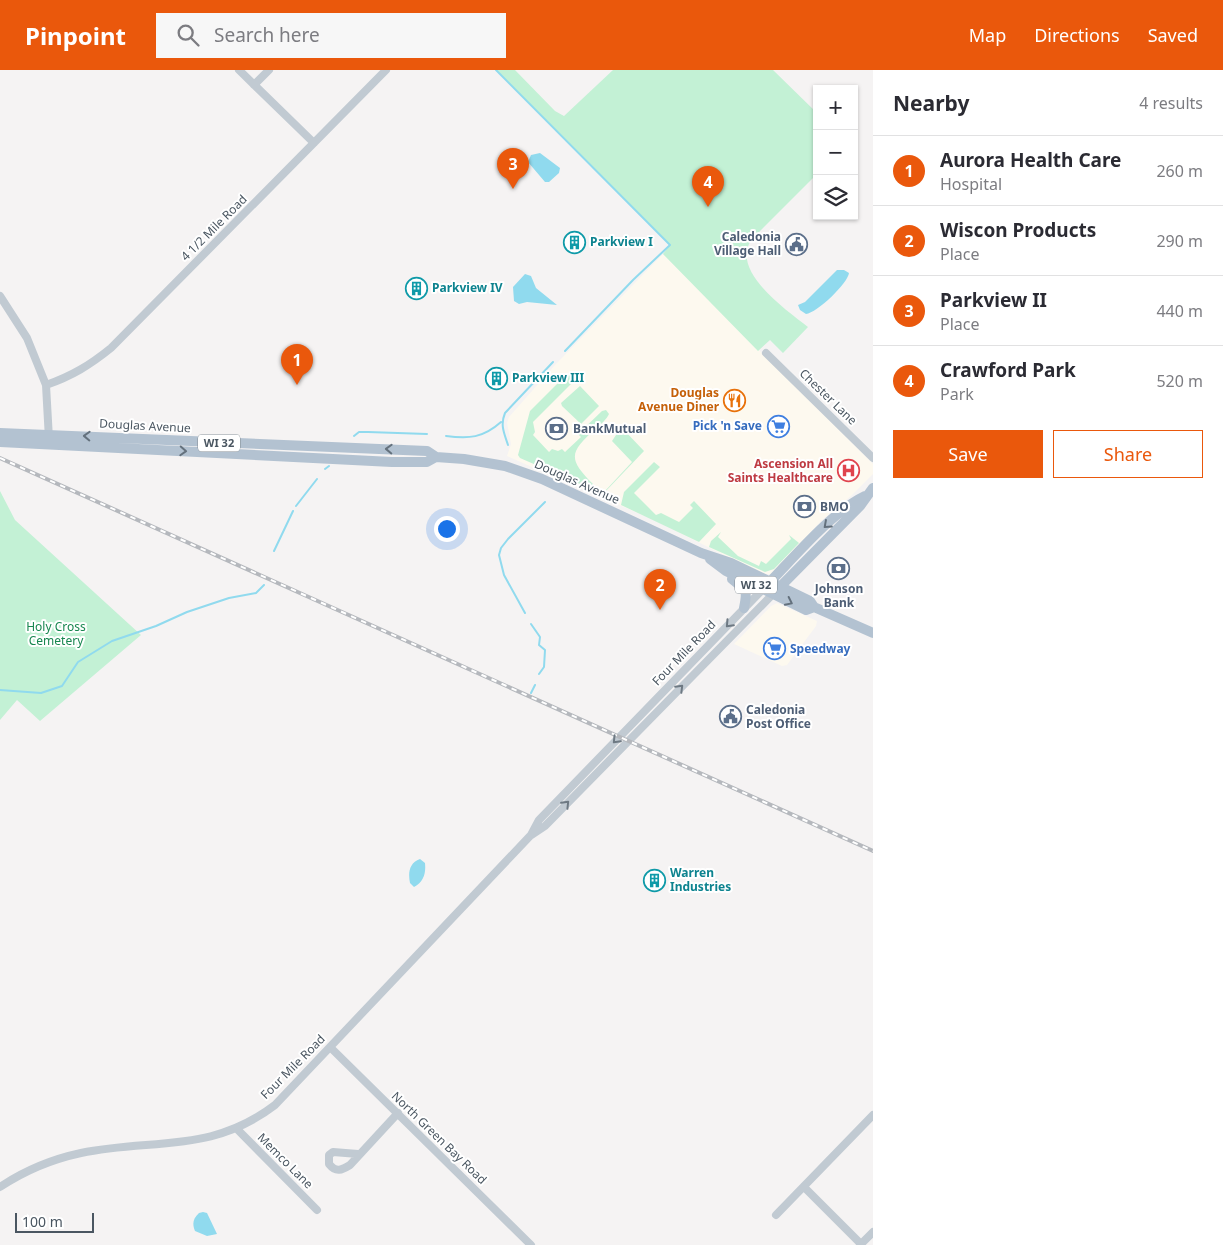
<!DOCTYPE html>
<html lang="en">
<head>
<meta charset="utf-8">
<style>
	:root { --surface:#fff; --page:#f7f7f7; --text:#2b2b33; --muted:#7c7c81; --line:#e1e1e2; --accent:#ea580c }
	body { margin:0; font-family:"Noto Sans",sans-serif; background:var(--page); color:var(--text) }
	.controls { position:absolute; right:15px; top:15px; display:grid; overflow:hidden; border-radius:0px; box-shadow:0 1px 4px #0004 }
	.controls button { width:45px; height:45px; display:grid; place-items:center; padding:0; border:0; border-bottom:1px solid var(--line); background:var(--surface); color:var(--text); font:25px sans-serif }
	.scale { position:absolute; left:15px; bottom:12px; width:79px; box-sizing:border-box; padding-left:5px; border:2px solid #4a5661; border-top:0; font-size:14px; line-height:18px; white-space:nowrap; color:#4a5661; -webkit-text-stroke:4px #fff; paint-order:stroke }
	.you { position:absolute; left:446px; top:458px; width:18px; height:18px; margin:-12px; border:4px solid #fff; border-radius:50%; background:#1a73e8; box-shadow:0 0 0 8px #1a73e833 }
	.badge { display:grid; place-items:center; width:32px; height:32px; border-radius:50%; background:var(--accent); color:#fff; font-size:16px; font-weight:700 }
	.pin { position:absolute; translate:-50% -41px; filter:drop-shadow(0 1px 2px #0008) }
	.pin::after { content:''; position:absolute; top:26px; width:18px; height:15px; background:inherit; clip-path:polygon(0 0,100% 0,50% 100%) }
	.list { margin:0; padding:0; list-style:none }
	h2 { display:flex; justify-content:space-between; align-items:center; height:65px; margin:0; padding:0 20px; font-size:21px }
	h2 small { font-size:16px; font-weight:400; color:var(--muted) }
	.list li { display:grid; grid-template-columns:32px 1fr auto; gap:15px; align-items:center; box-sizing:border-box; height:70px; padding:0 20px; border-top:1px solid var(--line) }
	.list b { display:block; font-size:19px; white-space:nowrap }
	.list p { margin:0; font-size:16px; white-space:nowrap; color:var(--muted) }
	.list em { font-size:16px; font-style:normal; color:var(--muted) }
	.actions { display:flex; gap:10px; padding:15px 20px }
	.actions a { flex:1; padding:11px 0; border:1px solid var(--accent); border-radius:0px; text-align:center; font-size:18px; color:var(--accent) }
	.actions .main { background:var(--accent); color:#fff }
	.icon { flex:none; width:28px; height:28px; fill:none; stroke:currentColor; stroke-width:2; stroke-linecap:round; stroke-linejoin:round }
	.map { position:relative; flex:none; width:873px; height:1175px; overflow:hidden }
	header { display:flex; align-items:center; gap:30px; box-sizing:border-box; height:70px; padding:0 25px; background:var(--accent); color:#fff }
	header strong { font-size:24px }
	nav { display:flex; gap:28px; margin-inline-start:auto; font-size:18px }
	.search { width:350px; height:45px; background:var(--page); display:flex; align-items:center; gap:12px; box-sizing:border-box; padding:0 18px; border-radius:0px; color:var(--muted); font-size:19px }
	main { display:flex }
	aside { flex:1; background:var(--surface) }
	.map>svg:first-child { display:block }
	.commercial { fill:#fdf9ef }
	.green { fill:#c3f1d5 }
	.water { fill:#90daee }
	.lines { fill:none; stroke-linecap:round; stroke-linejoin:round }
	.stream { stroke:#90daee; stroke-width:2 }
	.minor { stroke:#c1cad2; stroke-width:8 }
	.major { stroke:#b3c2d1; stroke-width:10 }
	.rail-casing { stroke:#b5b8bd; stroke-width:4 }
	.rail { stroke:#fff; stroke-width:2; stroke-dasharray:5.5; stroke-linecap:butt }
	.oneway { stroke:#64717d }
	.oneway2 { stroke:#6e7983 }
	.labels { text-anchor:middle; stroke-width:4; stroke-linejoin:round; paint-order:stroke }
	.shield { fill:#fff; stroke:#808990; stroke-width:1 }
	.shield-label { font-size:11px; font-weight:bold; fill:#4a5661 }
	.street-label { font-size:12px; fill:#4a5661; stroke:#fff }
	.service-label { font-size:12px; font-weight:bold; fill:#4e5e75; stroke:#fff; text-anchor:start }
	.culture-label { font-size:12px; font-weight:bold; fill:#0d838f; stroke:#fff; text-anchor:start }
	.food-label { font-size:12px; font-weight:bold; fill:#c56008; stroke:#fff; text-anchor:end }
	.shop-label { font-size:12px; font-weight:bold; fill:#366cbe; stroke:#fff; text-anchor:end }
	.health-label { font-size:12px; font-weight:bold; fill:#be3a42; stroke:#fff; text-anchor:end }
	.park-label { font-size:12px; fill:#17864f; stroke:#fff }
</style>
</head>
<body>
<header>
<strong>Pinpoint</strong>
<div class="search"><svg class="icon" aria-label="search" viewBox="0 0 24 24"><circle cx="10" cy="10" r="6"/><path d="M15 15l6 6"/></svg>Search here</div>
<nav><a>Map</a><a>Directions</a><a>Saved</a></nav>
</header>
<main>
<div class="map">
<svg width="873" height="1175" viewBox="0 0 873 1175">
	<rect width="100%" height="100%" fill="#f5f3f3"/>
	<!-- commercial -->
	<path class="commercial" d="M 663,184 L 873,394 L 873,404 L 852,425 L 822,450 L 771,504 L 762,504 L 656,451 L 507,386 L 511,374 L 507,353 L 509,347 L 555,295 Z
		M 777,533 L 817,551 L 816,556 L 787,595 L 782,596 L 734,574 L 771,536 Z"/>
	<!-- green -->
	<path class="green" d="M 496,0 L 515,0 L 555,41 L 564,46 L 613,0 L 773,0 L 817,43 L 817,104 L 752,169 C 729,200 785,239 808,257 L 783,283 L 770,270 L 758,281 L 663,184 L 670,175 Z
		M 567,304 L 574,307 L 573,312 L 533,352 L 535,362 L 533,365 L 549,382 L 552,379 L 558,381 L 562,379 L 565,382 L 581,367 L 578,364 L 602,341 L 606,340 L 609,344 C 607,349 601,354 596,358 C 571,382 566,387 593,414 L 591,419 L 520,388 L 518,385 L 530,341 Z
		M 580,316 L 599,336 L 581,354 L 562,336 L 561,333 Z
		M 620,359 L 623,359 L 644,381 L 604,423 L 599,424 L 592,421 L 593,419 L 599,422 L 605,421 L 632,392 L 612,371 Z
		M 654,392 L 660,397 L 634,423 L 656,445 L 661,443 L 679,452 L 693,438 L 690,435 L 694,431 L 716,454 L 699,472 L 621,435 L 624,422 Z
		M 0,421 L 15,450 L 141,565 L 40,651 L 17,630 L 0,650 Z
		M 721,462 L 718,467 L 738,486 L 759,496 L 761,491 L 766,494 L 791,469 L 789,465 L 799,473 L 774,499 L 765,502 L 709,477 L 711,471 Z"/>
	<!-- water -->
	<path class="water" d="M 540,83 L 560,98 L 559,103 L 549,112 L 545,112 L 528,92 L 531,85 Z
		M 837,200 L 844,200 L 849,203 C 848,213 817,243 806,244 L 800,240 L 798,235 L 805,232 Z
		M 525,204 L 531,206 L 536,218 L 557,235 L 527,232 L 519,234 L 514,231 L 513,217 Z
		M 420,789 L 425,793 C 426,803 424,812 414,817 L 410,813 C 408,803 409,793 420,789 Z
		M 203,1142 L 207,1143 L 217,1164 L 207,1166 L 195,1161 C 192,1153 193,1149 199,1143 Z"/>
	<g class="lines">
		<!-- stream -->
		<path class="stream" d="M 496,0 L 670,175 L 633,210 L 565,281
			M 354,366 L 359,362 L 368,362 L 427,364
			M 446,366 C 469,369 483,368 501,352
			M 508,375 C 504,363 500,355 505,343 L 553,292
			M 325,399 L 329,396
			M 296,436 L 317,409
			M 274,481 L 293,441
			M 525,543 L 504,505 L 499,485 L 501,478 L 508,469 L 545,432
			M 531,554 L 540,567 L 539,575 L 545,580 L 544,597 L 539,604
			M 0,620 L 41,623 L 62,616 L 78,592 L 112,571 L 156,556 L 187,542 L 229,528 L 256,523 L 264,515
			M 531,623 L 535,615"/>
		<!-- minor -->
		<path class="minor" d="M 239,0 L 314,73
			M 254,15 L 269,0
			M 0,226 L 27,268 L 46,315 L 49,369
			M 766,283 L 873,388
			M 46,315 C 72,306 90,295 111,278 L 386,0
			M 531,765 L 539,750 L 763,519
			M 331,978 L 531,1175
			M 236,1058 L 317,1140
			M 358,1084 L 333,1082 L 329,1085 L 329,1094 C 336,1103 342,1100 350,1095 L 398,1043
			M 0,1117 C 24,1101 53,1089 81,1083 C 153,1068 211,1084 275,1035 L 530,766 L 545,756 L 773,524
			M 804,1117 L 861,1174
			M 776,1145 L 873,1045
			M 860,1175 L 873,1162"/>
		<!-- major -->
		<path class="major" d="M 0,363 L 427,381 L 436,387 L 464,389 L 505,396 L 542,409 L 701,483 L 731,493 L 810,531 L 814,537 L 873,563
			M 0,372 L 392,392 L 427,392 L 436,387
			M 710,489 L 726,501 L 806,540 L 814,537
			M 732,509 C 746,521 748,518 744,538
			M 763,519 C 791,491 831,442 865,426
			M 773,524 L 860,436 L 873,418"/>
		<defs>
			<path id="rail" d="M 0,388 L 873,781"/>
		</defs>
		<!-- rail casing -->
		<use href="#rail" class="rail-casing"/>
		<!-- rail -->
		<use href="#rail" class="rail"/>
	</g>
	<!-- one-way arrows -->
	<defs><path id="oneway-chevron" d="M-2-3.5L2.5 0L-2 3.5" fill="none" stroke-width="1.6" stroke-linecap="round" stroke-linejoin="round" transform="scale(1.25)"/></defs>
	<g class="oneway">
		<use href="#oneway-chevron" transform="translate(87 366) rotate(-178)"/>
		<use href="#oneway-chevron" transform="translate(389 379) rotate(-178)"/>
		<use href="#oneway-chevron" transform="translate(183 381) rotate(3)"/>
		<use href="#oneway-chevron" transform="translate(827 455) rotate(138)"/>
		<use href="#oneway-chevron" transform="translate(789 532) rotate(26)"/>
	</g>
	<g class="oneway2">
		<use href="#oneway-chevron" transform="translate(729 554) rotate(133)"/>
		<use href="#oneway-chevron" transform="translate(680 618) rotate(-45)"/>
		<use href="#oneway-chevron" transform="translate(616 670) rotate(134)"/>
		<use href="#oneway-chevron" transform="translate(566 734) rotate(-46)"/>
	</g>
	<!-- icons -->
	<defs>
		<symbol id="building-ring" viewBox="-11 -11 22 22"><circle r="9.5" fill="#fff" stroke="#0f9aa8" stroke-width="1.5"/><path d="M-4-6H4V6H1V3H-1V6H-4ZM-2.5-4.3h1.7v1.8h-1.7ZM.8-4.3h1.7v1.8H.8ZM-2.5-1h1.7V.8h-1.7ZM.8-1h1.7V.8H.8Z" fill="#0f9aa8"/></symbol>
		<symbol id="civic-ring" viewBox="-11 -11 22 22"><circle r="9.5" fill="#fff" stroke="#5c6f8a" stroke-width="1.5"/><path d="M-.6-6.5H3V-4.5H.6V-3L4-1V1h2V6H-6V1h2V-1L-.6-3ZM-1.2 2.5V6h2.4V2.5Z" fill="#5c6f8a"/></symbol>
		<symbol id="restaurant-ring" viewBox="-11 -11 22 22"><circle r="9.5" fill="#fff" stroke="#e8710a" stroke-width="1.5"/><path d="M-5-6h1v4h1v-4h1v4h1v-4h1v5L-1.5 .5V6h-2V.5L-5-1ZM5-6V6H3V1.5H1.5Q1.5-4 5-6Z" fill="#e8710a"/></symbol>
		<symbol id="supermarket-ring" viewBox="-11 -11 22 22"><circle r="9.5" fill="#fff" stroke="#3f7fe0" stroke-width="1.5"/><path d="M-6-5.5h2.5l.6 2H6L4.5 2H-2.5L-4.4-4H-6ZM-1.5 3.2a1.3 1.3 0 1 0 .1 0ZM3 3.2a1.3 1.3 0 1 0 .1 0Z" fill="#3f7fe0"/></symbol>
		<symbol id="bank-ring" viewBox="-11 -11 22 22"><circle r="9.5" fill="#fff" stroke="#5c6f8a" stroke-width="1.5"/><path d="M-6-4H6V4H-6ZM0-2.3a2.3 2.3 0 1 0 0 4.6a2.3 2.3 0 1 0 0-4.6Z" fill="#5c6f8a"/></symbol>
		<symbol id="hospital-ring" viewBox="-11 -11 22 22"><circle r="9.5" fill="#fff" stroke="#e0444e" stroke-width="1.5"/><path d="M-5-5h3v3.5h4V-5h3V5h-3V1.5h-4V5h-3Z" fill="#e0444e"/></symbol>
	</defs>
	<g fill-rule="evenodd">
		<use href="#building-ring" x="562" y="160" width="25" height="25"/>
		<use href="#civic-ring" x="784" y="162" width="25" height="25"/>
		<use href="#building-ring" x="404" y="206" width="25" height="25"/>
		<use href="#building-ring" x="484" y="296" width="25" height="25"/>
		<use href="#restaurant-ring" x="722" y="318" width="25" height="25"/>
		<use href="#supermarket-ring" x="766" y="344" width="25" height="25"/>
		<use href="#bank-ring" x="544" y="346" width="25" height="25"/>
		<use href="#hospital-ring" x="836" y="388" width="25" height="25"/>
		<use href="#bank-ring" x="792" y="424" width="25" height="25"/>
		<use href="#bank-ring" x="826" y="486" width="25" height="25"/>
		<use href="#supermarket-ring" x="762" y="566" width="25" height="25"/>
		<use href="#civic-ring" x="718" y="634" width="25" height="25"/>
		<use href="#building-ring" x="642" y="798" width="25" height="25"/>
	</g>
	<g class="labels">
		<!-- shield labels -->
		<g class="shield">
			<rect x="198" y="364.5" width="42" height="17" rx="4"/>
			<rect x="735" y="506.5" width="42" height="17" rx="4"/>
		</g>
		<g class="shield-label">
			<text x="219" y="377">WI 32</text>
			<text x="756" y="519">WI 32</text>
		</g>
		<!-- street labels -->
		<g class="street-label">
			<text transform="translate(214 158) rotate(-45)" y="4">4 1/2 Mile Road</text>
			<text transform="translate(828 327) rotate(44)" y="4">Chester Lane</text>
			<text transform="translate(145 356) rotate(3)" y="4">Douglas Avenue</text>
			<text transform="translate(577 412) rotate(24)" y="4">Douglas Avenue</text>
			<text transform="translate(684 583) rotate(-46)" y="4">Four Mile Road</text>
			<text transform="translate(293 997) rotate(-45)" y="4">Four Mile Road</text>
			<text transform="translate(439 1068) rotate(44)" y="4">North Green Bay Road</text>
			<text transform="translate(285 1091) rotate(45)" y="4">Memco Lane</text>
		</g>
		<!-- service labels -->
		<g class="service-label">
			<text x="781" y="171" text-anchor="end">Caledonia<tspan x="781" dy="14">Village Hall</tspan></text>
			<text x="573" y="363">BankMutual</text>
			<text x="820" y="441">BMO</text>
			<text x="839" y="523" text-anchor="middle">Johnson<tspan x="839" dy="14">Bank</tspan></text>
			<text x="746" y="644">Caledonia<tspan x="746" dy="14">Post Office</tspan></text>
		</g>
		<!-- culture labels -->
		<g class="culture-label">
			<text x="590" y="176">Parkview I</text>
			<text x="432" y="222">Parkview IV</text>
			<text x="512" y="312">Parkview III</text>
			<text x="670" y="807">Warren<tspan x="670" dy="14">Industries</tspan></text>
		</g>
		<!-- food labels -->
		<g class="food-label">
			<text x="719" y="327">Douglas<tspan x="719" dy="14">Avenue Diner</tspan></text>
		</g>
		<!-- shop labels -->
		<g class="shop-label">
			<text x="762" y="360">Pick 'n Save</text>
			<text x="790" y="583" text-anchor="start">Speedway</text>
		</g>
		<!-- health labels -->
		<g class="health-label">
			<text x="833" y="398">Ascension All<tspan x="833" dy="14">Saints Healthcare</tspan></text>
		</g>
		<!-- park labels -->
		<g class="park-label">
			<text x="56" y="561">Holy Cross<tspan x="56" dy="14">Cemetery</tspan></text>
		</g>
	</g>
</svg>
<div class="controls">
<button>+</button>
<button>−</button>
<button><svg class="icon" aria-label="layers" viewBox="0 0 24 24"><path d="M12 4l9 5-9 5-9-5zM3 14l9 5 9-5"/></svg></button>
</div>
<div class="scale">100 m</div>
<div class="you"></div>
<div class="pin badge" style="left:297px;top:315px">1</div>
<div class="pin badge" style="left:660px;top:540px">2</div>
<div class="pin badge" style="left:513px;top:119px">3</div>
<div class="pin badge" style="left:708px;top:137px">4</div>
</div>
<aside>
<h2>Nearby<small>4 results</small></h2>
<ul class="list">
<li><span class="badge">1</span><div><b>Aurora Health Care</b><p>Hospital</p></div><em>260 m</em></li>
<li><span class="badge">2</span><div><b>Wiscon Products</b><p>Place</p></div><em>290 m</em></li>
<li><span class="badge">3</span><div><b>Parkview II</b><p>Place</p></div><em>440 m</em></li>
<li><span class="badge">4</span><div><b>Crawford Park</b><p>Park</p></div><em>520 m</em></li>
</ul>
<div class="actions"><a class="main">Save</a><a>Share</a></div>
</aside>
</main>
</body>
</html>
